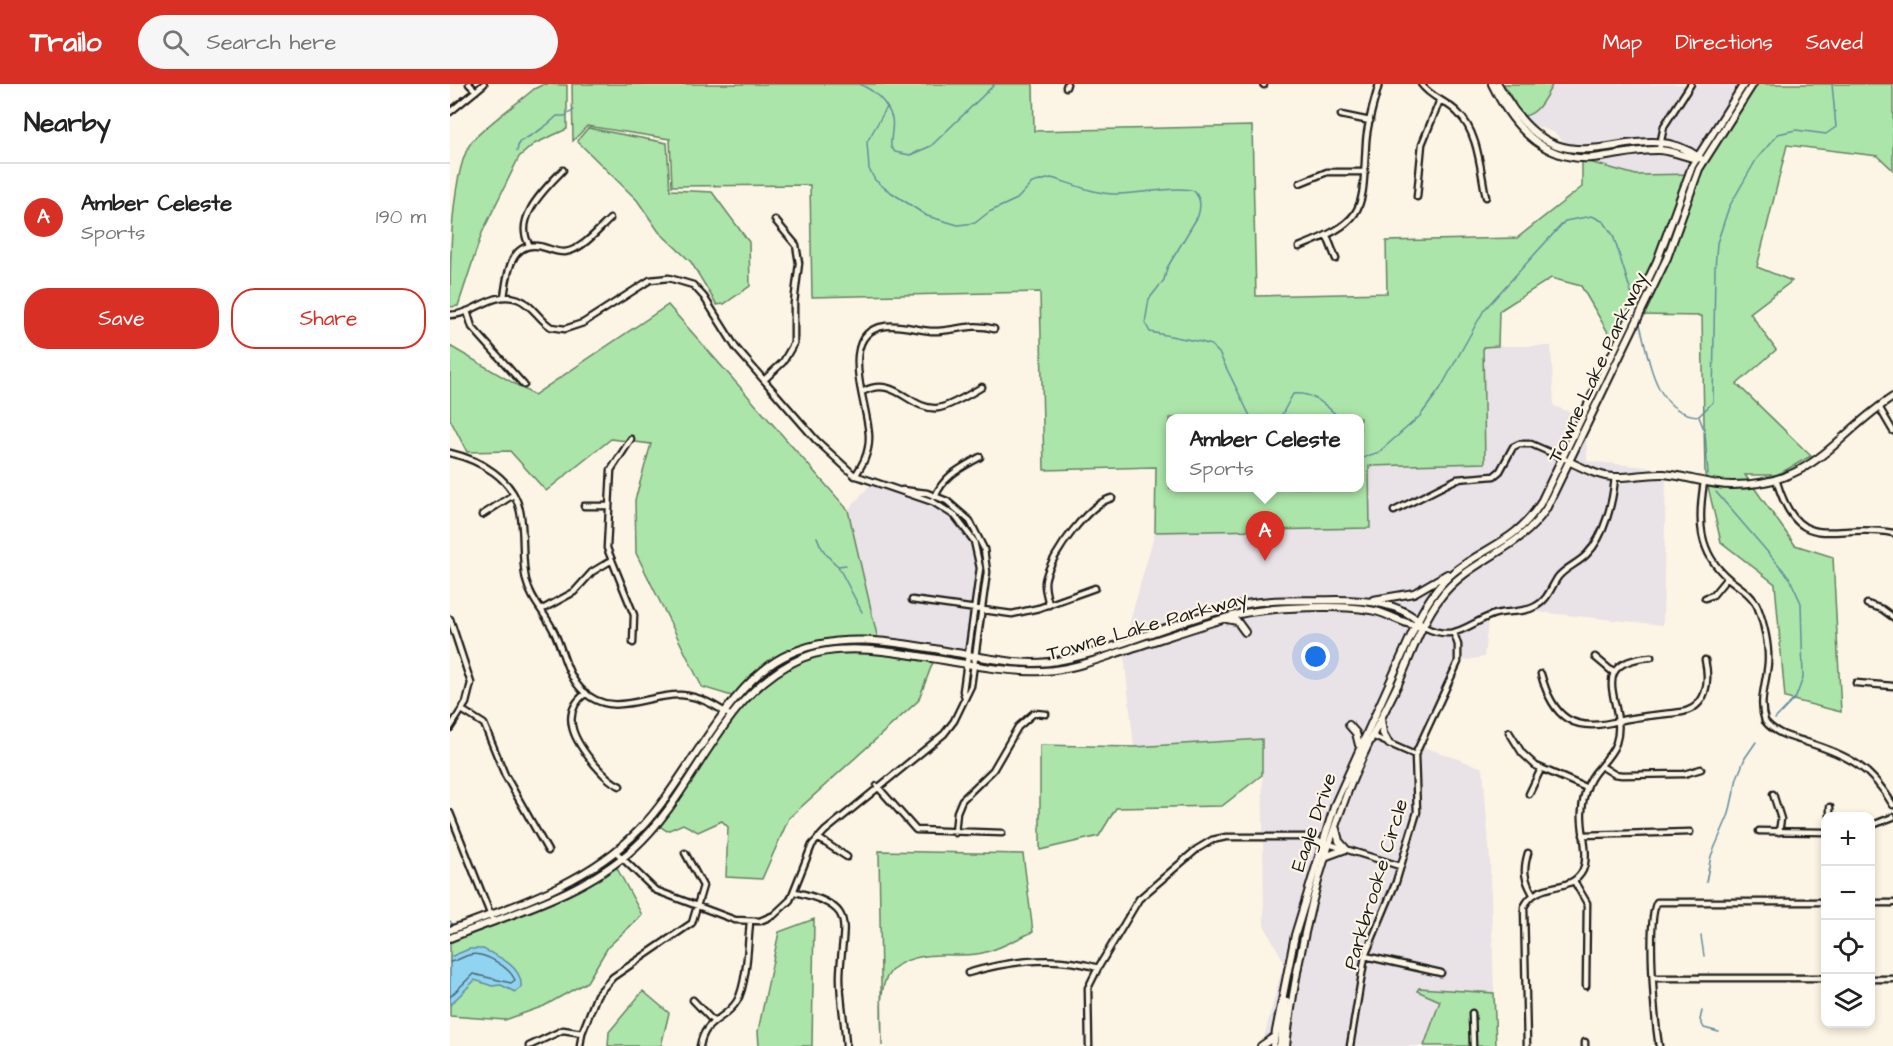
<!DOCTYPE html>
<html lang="en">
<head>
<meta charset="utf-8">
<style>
	:root { --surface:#fff; --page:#f6f6f6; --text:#222; --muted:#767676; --line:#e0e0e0; --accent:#d93025 }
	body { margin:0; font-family:"Architects Daughter",sans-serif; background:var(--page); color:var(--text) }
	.controls { position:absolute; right:18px; bottom:18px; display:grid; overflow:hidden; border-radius:12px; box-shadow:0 3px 9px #0003 }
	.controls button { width:54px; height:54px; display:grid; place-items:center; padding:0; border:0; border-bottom:2px solid var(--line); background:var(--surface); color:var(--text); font:30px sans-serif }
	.you { position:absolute; left:866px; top:573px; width:21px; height:21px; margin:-15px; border:4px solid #fff; border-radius:50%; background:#1a73e8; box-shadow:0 0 0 9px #1a73e833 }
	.badge { display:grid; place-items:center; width:39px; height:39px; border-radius:50%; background:var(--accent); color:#fff; font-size:20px; font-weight:700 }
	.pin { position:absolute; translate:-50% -50px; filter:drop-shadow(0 2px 3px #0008) }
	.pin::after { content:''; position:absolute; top:32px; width:21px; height:18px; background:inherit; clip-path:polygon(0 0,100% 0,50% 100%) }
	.popup { position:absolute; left:716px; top:330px; width:198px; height:78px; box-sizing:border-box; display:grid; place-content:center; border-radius:12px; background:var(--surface); filter:drop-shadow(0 2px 4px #0005); font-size:20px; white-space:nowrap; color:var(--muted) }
	.popup b { font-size:22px; color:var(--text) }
	.popup::after { content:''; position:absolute; left:50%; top:100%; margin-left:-12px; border:12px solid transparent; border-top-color:var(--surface) }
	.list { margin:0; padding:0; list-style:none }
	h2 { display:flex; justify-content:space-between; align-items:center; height:78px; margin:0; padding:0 24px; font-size:26px }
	h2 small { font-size:20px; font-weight:400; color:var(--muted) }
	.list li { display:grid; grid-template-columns:39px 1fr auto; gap:18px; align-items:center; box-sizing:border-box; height:108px; padding:0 24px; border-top:2px solid var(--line) }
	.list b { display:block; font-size:22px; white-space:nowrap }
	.list p { margin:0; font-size:20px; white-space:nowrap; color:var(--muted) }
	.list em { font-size:20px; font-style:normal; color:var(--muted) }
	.actions { display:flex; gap:12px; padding:18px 24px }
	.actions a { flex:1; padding:14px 0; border:2px solid var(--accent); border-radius:24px; text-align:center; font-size:21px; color:var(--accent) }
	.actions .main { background:var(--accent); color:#fff }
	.icon { flex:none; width:33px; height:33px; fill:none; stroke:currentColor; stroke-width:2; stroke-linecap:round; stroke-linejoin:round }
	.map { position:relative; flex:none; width:1443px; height:962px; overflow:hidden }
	header { display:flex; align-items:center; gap:36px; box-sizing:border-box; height:84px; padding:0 30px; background:var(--accent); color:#fff }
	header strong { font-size:28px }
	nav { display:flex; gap:33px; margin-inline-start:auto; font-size:21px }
	.search { width:420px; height:54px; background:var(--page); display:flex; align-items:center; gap:15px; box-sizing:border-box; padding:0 21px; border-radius:33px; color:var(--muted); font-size:22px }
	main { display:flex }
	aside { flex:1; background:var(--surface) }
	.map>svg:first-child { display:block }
	.built { fill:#e9e2e6 }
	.green { fill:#ace5a9; stroke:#648062; stroke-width:1.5; fill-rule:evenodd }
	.water { fill:#91d4f2; stroke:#628a9c; stroke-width:1.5 }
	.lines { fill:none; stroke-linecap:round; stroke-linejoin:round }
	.shore { stroke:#4b6672; stroke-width:1.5 }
	.stream { stroke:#628a9c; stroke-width:1.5 }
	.street-casing { stroke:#1c1c1c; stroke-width:9 }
	.secondary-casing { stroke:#1c1c1c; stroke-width:10 }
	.street { stroke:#fcf5e5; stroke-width:4.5 }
	.secondary { stroke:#fcf5e5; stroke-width:6 }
	.labels { text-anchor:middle; stroke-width:4.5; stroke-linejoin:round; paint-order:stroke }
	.street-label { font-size:20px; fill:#1c1c1c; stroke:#fcf5e5 }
</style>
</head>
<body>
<header>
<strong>Trailo</strong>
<div class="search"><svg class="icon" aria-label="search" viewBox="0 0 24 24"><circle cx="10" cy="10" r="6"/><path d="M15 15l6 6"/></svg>Search here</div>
<nav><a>Map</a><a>Directions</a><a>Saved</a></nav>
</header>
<main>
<aside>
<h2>Nearby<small></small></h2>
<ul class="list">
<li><span class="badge">A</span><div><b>Amber Celeste</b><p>Sports</p></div><em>190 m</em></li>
</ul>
<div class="actions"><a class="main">Save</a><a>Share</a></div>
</aside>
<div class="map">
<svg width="1443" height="962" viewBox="0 0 1443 962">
	<rect width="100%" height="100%" fill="#fcf5e5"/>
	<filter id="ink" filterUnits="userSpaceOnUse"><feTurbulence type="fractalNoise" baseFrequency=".0167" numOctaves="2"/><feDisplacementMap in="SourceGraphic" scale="12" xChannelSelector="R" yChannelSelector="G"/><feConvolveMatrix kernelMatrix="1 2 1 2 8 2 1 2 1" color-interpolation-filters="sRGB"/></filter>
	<g filter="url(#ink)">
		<!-- built -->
		<path class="built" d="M 1087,0 L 1302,0 L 1246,90 L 1186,91 L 1132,76 L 1105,49 L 1066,34 Z
			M 1033,262 L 1101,262 L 1104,322 L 1136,334 L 1137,377 L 1216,385 L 1213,541 L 1087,528 L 1047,532 L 1038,538 L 1034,573 L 1011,577 L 971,662 L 1033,684 L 1040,777 L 1044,909 L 969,904 L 968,907 L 990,917 L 974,962 L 821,962 L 813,957 L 834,878 L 814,841 L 812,655 L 684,663 L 673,562 L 705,448 L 919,444 L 918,382 L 1035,379 Z
			M 420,401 L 440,408 L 471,412 L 517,439 L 526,477 L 518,581 L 429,560 L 398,426 Z"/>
		<!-- green -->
		<path class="green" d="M 94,0 L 117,1 L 117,45 L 84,60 L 69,73 L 32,149 L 8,222 L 0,223 C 0,186 0,83 23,56 C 41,37 64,22 84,5 Z
			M 122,0 L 583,0 L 584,47 L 802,42 L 806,212 L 937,209 L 936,157 L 1067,154 L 1132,103 L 1132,76 L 1186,91 L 1246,90 L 1302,0 L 1443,0 L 1443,86 L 1428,72 L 1337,61 L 1307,183 L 1342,197 L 1300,229 L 1326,266 L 1287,300 L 1361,372 L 1327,391 L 1295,391 L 1345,461 L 1383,473 L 1391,628 L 1335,614 L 1325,500 L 1271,458 L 1255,390 L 1252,232 L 1189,231 L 1188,207 L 1163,257 L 1131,202 L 1101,194 L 1049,227 L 1048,262 L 1033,263 L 1035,379 L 919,382 L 920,444 L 705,448 L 706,383 L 594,386 L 590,208 L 362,213 L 360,101 L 222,102 L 220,55 L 137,42 L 123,57 ZM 720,334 L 910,334 L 910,404 L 720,404 Z
			M 1053,0 L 1103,0 C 1093,16 1089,31 1069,33 L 1065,19 Z
			M 138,44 L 217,59 L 220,106 L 262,108 L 299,158 L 300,202 L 274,220 L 267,221 L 241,178 L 209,148 L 187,116 L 127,57 Z
			M 218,221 L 398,426 L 429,560 L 485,573 L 468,617 L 339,734 L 312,795 L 276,793 L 278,743 L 272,737 L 248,748 L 233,740 L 217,747 L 197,734 L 285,613 L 252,603 L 186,469 L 185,416 L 201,360 L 161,355 L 96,407 L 60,367 L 17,368 L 0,335 L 0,262 L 84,311 Z
			M 812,655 L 812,691 L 772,722 L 666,724 L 649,752 L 590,766 L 590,661 L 684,663 Z
			M 429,767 L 573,770 L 583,848 C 568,854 552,864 536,868 C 521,873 504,870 489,871 C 422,873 431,909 432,962 Z
			M 161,773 L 192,831 L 158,863 L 137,898 L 94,922 L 55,936 L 0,932 L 0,844 L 91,810 Z
			M 364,835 L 362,962 L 309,962 L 308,947 L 329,848 Z
			M 969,904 L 1044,909 L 1046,962 L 974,962 L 990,917 L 967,907 Z
			M 193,907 L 219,929 L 211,962 L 158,962 L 159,948 Z"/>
		<!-- water -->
		<path class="water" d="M 33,865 C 48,872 73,883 71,903 L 65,908 L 51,901 L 42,902 L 25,896 L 0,921 L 0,873 L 19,865 Z"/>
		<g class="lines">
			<!-- shore -->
			<path class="shore" d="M 0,878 C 7,877 12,873 19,871 C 34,867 59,883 65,896 L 61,899 L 23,890 L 0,913"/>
			<!-- stream -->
			<path class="stream" d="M 409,0 C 424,6 437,18 442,34 C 444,43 440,54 441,63 L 445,68 L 460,71 L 481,62 L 545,0
				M 437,23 L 417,58 L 419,85 L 425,96 L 436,105 L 477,132 L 508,141 L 525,139 L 539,128 L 567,115 L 582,99 L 601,94 C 622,99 643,110 665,110 C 688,111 726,101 744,107 C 751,115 751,122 748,132 L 717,184 L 714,196 L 699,215 L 695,239 L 700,248 L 751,258 L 761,261 L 769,269 L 801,334
				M 67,67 L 69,58 C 84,50 95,44 107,32 L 115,32 L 124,26
				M 1189,237 C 1199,271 1203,330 1249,332 L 1263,318 L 1265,184 L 1267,159 L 1279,123 L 1306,76 L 1328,50 L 1346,46 L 1376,50 L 1386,43 L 1382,0
				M 1249,333 L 1255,348 L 1258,391
				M 830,334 L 843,310 C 863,307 877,323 890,334
				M 910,375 L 929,368 L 970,332 L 990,305 L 1034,226 L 1115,137 L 1142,132 L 1154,138 L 1163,151 L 1184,218
				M 1266,408 L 1339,493 L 1351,519 L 1353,594 L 1346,613 L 1325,635
				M 367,453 C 371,466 378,474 388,482 L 396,481
				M 388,482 L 412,528
				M 1256,798 L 1261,772 L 1279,730 L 1287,694 L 1295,674 L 1306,658
				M 0,837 L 2,840
				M 1251,852 L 1254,872
				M 1252,927 L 1250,936 L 1254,944 L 1269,948"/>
			<defs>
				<path id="street" d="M 19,0 L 26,7
					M 813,0 L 814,1
					M 971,0 C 981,14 997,17 1008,29 C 1029,49 1030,86 1036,113
					M 616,3 L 617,0
					M 0,28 L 34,0
					M 891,31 L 920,37
					M 1209,66 L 1214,42 L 1241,0
					M 850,99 L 877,88 L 915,88
					M 967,113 L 972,60 L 990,16
					M 877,152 L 886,175
					M 80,162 C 62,135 95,105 113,86
					M 849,163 C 918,136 912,126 916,59 C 917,39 924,19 929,0
					M 54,213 C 57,194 59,158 88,162 C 97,163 106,169 115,168 C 132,166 148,146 160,135
					M 17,227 L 22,243 L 74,301
					M 0,231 C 24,231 42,206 68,215 C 82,220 89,236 101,243 L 115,245 L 133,239 L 200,196 L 219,194 L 243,201 L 254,213 L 286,264 L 366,356 L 404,391 L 483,418 L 505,432 L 524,457 L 530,484 L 513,607 L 515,613
					M 314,296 L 333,278 L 344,259 L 344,219 L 349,179 L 346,161 L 325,136
					M 412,308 C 446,290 459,327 488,324 C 498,323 522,309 532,303
					M 1429,323 L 1443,347
					M 181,355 L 161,386 L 157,464 L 184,531 L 183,559
					M 0,369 C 30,376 63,394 70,427 C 75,449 71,474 76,496 C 81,517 98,532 106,552 C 114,571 117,590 131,605 C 161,637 198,609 231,611 C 250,612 266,622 281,632
					M 405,392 C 413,380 419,369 419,354 C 420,324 384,248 436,242 C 452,240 466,246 481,247 C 504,248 521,238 544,245
					M 1326,395 C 1349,475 1383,437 1443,449
					M 1254,398 C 1248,435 1247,468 1279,495 C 1289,503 1303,511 1308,524 C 1314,539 1319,562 1318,578 C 1317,597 1308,617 1315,637 C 1325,650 1341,653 1356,658 C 1398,671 1421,683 1443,721
					M 485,413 C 494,391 511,384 530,373
					M 134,422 L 159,422
					M 944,427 L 1007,395 L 1044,392 L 1050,387 L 1063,363 L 1069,360 L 1081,360 L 1115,375
					M 32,431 L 63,411
					M 1255,514 L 1263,511 L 1277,494
					M 462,516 L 562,530 L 589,524 L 645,504
					M 1417,520 L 1432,525 L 1443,533
					M 599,521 C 597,511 593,502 596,493 C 602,470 639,419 662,414
					M 91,526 L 124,508 L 142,488 L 162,476
					M 0,535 L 21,599 L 16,619 L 0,644
					M 974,543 C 1005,558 1014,542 1042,531 C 1056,526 1073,530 1086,522 C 1098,516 1101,503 1108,493 C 1116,483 1129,479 1137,470 C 1155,452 1163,417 1165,393
					M 1145,573 L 1164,589
					M 1091,590 C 1103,635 1124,649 1168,637 C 1189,632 1211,631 1232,628 C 1257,623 1260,598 1255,576
					M 1406,599 L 1443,602
					M 136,609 C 107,631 127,660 145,681 C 152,689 160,698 170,702
					M 12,626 L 34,640 L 55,691 L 98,767
					M 1059,648 L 1072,669 L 1086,682 L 1137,704
					M 922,652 L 965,671
					M 1151,682 L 1164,690 L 1172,691 L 1234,690 L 1251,685
					M 427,702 L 466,746 L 552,749
					M 1079,710 L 1091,685
					M 1323,710 L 1331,735 L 1329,748
					M 0,729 L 43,837
					M 1380,732 L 1380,723
					M 1420,742 L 1443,733
					M 1309,747 L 1376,748
					M 505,749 L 507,728 L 512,716 L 543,686 L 568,643 L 584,629 L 596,630
					M 1133,751 L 1240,748
					M 368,754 L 397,773
					M 166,768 L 205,806 L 285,836 L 310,837 L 324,831 L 340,816 L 362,761 L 375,747 L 494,650 L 504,637 L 521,602 L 537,488 L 534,465 L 520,437 L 497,417 L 477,409 L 452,406
					M 1078,769 C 1073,786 1074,795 1083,810
					M 1124,797 L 1137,819 L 1136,902
					M 345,808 C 411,823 391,840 390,893 C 390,916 395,939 396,962
					M 1420,819 L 1443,819
					M 915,872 L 991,889
					M 648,884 L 689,815 L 747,765 L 762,756 L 776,753 L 856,753 L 950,782
					M 518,889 C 559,877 607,871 648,884 L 638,904 L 639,962
					M 1203,894 L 1376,894
					M 1420,895 L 1443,895
					M 243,916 L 263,937
					M 1022,929 L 1023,962
					M 1135,958 L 1135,962
					M 79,962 L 113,946 L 132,949
					M 130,962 L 132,949 L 147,911 L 163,893 L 242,839 L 253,802 L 235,769
					M 250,962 C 255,934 275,937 287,917 C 297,900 298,858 300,838
					M 900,962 L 915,872 L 946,798 L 967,728 L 965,671 L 1008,578 L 1008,561 L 1004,549
					M 1077,962 L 1074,823 C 1088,794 1121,811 1133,786 C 1140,769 1130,745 1132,727 C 1133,712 1138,696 1148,685 C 1154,678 1163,668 1166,659 C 1179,621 1131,579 1201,573
					M 1209,962 C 1205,938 1196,837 1207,818 L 1376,818"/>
				<path id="secondary" d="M 1042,0 C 1062,41 1092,77 1142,74 C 1164,72 1185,66 1207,66 C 1221,66 1233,72 1247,75
					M 1048,0 C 1114,125 1179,22 1250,74
					M 1120,378 C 1134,384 1147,392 1163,393 C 1180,394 1197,389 1214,390 C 1237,392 1258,401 1282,401 C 1366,401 1383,352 1443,313
					M 923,516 L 964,509 L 997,490
					M 777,535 L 787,537 L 795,548
					M 931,635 L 933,649 L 939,660
					M 899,641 L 906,649 L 909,661
					M 886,745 L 889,757 L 896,765
					M 877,772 L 896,765
					M 0,846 C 67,821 138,799 189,746 C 238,696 274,604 333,573 C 389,543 460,561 518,571 C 550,576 580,583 612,576 C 673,564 731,534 792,521 C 823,514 855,517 886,516 C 915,516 953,518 974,543
					M 0,854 C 62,829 134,810 184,764 C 248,706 269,610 352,574 C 413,547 523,591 592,587 C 621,586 649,575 676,566 C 714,554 751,541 789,530 C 820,523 895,520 925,527 C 942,531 956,542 974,543
					M 811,962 L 824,953
					M 823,962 L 845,851 L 885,720 L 968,536 C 977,518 988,501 1004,488 C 1036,462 1065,459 1090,420 L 1207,177 L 1242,82 L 1294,0
					M 830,962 L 836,917
					M 836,962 C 846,875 866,789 898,707 C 912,670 931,635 948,600 C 961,572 971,539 990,514 C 1019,475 1068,468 1096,425 L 1217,174 L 1249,85 L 1303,0"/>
			</defs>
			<!-- street casing -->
			<use href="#street" class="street-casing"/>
			<!-- secondary casing -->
			<use href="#secondary" class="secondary-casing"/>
			<!-- street -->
			<use href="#street" class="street"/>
			<!-- secondary -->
			<use href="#secondary" class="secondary"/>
		</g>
	</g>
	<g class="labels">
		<!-- street labels -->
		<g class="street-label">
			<text transform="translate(1147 283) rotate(-65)" y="7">Towne Lake Parkway</text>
			<text transform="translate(697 541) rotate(-16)" y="7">Towne Lake Parkway</text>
			<text transform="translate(863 738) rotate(-71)" y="7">Eagle Drive</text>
			<text transform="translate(925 800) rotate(-73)" y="7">Parkbrooke Circle</text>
		</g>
	</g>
</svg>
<div class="controls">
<button>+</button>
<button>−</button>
<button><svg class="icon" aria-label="locate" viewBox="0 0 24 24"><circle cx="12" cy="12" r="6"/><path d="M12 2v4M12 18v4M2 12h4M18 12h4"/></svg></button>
<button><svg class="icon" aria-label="layers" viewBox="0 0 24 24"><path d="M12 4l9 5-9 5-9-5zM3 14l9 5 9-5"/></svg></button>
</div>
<div class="you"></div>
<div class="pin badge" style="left:815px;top:477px">A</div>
<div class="popup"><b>Amber Celeste</b>Sports</div>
</div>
</main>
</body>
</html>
